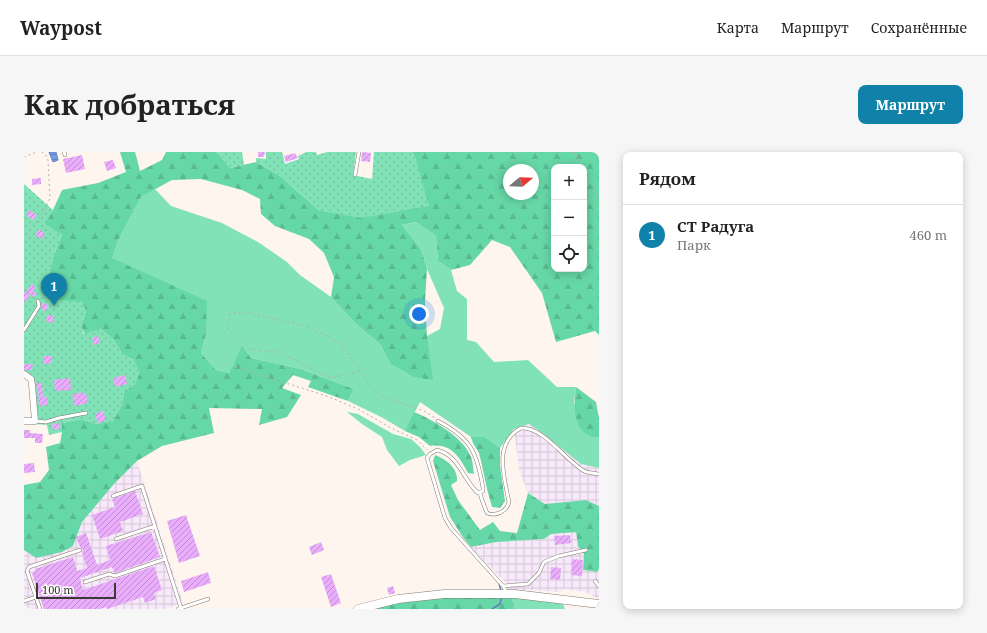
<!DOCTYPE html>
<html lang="ru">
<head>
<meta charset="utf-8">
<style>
	:root { --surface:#fff; --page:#f6f6f6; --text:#222; --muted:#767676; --line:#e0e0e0; --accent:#1081a8 }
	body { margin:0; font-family:"Noto Serif",serif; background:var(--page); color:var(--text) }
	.controls { position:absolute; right:12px; top:12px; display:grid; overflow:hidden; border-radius:8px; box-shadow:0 2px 10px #0003 }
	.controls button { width:36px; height:36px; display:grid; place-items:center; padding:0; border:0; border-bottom:1px solid var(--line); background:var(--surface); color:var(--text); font:20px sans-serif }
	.compass { position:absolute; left:479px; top:12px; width:36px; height:36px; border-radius:50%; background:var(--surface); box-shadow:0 2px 10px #0003; rotate:71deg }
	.scale { position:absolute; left:12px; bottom:10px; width:80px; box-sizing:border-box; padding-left:4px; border:2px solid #3c3834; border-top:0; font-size:11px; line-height:14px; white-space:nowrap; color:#3c3834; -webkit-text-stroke:3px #fff; paint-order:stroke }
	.you { position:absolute; left:395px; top:162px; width:14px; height:14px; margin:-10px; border:3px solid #fff; border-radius:50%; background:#1a73e8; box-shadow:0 0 0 6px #1a73e833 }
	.badge { display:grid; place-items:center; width:26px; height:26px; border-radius:50%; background:var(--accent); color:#fff; font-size:13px; font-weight:700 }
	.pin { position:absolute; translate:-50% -33px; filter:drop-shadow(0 1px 2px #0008) }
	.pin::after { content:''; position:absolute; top:21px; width:14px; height:12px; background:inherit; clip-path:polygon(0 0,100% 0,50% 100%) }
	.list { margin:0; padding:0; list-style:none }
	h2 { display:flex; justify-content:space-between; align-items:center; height:52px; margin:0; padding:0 16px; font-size:17px }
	h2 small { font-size:13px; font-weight:400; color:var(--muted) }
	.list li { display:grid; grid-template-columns:26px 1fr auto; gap:12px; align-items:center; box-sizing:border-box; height:60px; padding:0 16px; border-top:1px solid var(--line) }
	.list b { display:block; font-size:15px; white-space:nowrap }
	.list p { margin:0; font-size:13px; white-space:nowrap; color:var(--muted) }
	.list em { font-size:13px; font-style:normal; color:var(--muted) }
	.icon { flex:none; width:22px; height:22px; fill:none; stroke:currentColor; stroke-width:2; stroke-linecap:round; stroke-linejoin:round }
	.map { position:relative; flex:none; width:575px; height:457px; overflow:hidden; border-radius:8px }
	header { display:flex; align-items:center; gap:24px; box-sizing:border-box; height:56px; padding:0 20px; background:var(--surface); border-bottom:1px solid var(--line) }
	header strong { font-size:19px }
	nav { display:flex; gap:22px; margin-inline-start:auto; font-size:14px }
	.intro { display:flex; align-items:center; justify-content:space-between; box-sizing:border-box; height:96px; padding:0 24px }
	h1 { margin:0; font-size:28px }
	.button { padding:10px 18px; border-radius:8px; background:var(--accent); color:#fff; font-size:14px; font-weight:700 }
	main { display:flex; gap:24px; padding:0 24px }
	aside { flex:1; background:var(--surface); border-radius:8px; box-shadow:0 2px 10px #0003 }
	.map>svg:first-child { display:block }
	.industrial { fill:url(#industrial-grid) }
	.grass { fill:#82e2b7 }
	.forest { fill:url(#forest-firs); fill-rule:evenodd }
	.garden { fill:url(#garden-dots) }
	.water { fill:url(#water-rules); stroke:#6280b6 }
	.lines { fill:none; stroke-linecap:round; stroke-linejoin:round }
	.stream { stroke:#6280b6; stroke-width:1.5 }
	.building { fill:url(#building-hatch) }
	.service-casing { stroke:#827a71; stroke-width:4 }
	.minor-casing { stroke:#827a71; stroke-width:7 }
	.tertiary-casing { stroke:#827a71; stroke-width:9 }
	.path { stroke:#b4ada7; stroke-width:1; stroke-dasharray:2 3; stroke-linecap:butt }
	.service { stroke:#fff; stroke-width:3 }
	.minor { stroke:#fff; stroke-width:6 }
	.tertiary { stroke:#fff; stroke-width:8 }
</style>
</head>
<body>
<header>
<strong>Waypost</strong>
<nav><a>Карта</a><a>Маршрут</a><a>Сохранённые</a></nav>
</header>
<div class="intro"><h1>Как добраться</h1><a class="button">Маршрут</a></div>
<main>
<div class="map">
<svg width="575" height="457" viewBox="0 0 575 457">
	<defs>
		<pattern id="industrial-grid" width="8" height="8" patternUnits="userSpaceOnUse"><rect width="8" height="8" fill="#f7e8fa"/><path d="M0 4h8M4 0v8" fill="none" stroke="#d5c8d7"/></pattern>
		<pattern id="forest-firs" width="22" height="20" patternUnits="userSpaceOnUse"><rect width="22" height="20" fill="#66d7a6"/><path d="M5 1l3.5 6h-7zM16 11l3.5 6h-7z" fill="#59b990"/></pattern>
		<pattern id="garden-dots" width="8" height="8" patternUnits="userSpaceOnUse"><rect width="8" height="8" fill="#82e2b7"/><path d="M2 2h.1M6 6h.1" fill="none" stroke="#71c39e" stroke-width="1.8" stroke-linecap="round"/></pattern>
		<pattern id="water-rules" width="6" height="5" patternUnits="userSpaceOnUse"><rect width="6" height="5" fill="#729fed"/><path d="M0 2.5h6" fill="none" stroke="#5f83c1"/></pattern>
		<pattern id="building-hatch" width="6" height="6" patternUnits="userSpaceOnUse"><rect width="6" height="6" fill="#eaadfc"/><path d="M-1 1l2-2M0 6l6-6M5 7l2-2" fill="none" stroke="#bf8ecd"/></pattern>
	</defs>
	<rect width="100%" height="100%" fill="#fef6ee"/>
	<!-- industrial -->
	<path class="industrial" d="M 505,272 L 517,280 L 557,312 L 575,316 L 575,354 L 562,348 L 521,352 L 504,341 L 495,318 L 490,277 Z
		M 113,309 L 159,451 L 142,457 L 0,457 L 0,398 L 12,406 L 49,394 L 58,370 L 90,332 Z
		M 552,380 L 554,394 L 560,402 L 559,418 L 573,420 L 575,417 L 575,447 L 561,440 L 540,437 L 536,440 L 503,438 L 486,439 L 481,430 L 451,400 L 447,395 L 472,390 L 520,387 L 527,382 Z"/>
	<!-- grass -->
	<path class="grass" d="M 131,37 L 147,54 L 198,71 L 234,90 L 263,110 L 276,123 L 307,145 L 333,173 L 356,192 L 366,211 L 403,184 L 416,177 L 420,156 L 403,117 L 397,97 L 378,73 L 392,70 L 412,84 L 414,109 L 427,118 L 433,139 L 443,147 L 443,188 L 452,190 L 470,210 L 504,208 L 533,235 L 552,235 L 550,251 L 565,283 L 575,285 L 575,316 L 557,312 L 517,280 L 505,272 L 490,277 L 476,296 L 461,285 L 447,285 L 396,250 L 381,279 L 357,265 L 324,249 L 330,237 L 277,217 L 227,206 L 218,195 L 205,221 L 192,218 L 177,201 L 182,182 L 88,106 L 95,87 L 117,45 Z
		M 323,260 L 334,262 L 369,282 L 387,287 L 396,295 L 402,303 L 386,308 L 375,314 L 363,298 L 358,285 L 338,272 Z
		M 486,445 L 495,445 L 539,452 L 541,457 L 490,457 L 490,451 Z"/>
	<!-- forest -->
	<path class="forest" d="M 96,0 L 111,0 L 116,19 L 138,8 L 142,0 L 192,0 L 195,2 L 206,16 L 232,10 L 255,23 L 296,59 L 392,8 L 388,0 L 575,0 L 575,183 L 571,179 L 532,190 L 518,141 L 486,95 L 468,88 L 446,113 L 427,118 L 414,109 L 412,84 L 392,70 L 378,73 L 397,97 L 403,117 L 401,150 L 403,184 L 409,228 L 390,225 L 366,211 L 356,192 L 333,173 L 307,145 L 310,125 L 300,101 L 285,87 L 251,74 L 237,62 L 236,47 L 218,38 L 177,27 L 148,28 L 117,45 L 95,87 L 88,106 L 183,149 L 182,182 L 177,201 L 192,218 L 205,221 L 218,194 L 227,206 L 277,217 L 330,237 L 324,249 L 284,235 L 287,229 L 269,223 L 258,236 L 277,243 L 263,265 L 235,273 L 238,257 L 185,256 L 190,281 L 138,294 L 113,309 L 90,332 L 58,370 L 49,394 L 38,400 L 12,406 L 0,398 L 0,333 L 16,330 L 25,318 L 22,295 L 36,291 L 38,280 L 38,271 L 57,267 L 73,272 L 98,253 L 100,240 L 110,208 L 99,203 L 88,186 L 61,182 L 57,175 L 62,159 L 24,147 C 23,120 28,107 38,83 L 20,72 L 29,58 L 38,38 L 74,31 L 102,20 ZM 530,15 L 560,15 L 560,117 L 530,117 ZM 485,18 L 509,18 L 509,42 L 485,42 Z
		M 552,235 L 572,250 L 575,266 L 575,285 C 572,285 568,285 566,284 C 548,276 550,251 552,235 Z
		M 390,260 C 409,268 438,284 446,303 C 449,308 449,316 450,322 L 444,321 C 435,304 427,291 406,294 L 395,285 L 381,279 Z
		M 447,285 L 461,285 L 476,296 L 476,314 L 481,349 L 476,356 L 468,355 L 463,337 L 458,313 L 455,301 L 449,291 Z
		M 411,303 C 422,307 434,316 433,329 L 427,333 L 434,348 L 456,378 L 469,370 L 476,379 L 493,381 L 504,341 L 521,352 L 562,348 L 575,354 L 575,417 L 573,420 L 559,418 L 560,402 L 554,394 L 552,380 L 527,382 L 520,387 L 472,390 L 447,395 L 438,384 L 426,365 L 409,309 Z
		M 421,445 L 486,445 L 490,451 L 490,457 L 348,457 L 373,449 Z"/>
	<!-- garden -->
	<path class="garden" d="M 192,0 L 218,0 L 220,13 L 206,16 L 195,2 Z
		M 242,0 L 258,0 L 261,12 L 275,7 L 274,4 L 282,0 L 292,0 L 293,3 L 303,0 L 332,0 L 329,23 L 348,27 L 350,0 L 388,0 L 392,8 L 405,54 L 337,66 L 296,59 L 255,23 L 232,10 L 232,6 L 242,7 Z
		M 0,32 L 29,58 L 21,72 L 38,83 C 28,107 23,120 24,147 L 59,150 L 62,159 L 57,175 L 60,182 L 77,176 L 88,186 L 99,203 L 110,208 L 116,219 L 112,232 L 100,240 L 98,253 L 89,270 L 73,272 L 57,267 L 38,271 L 38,280 L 25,283 L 23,273 L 9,272 L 6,233 L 3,227 L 0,225 Z"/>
	<!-- water -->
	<path class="water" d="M 25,0 L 32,0 L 34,8 L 29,10 Z"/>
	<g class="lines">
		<!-- stream -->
		<path class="stream" d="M 475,431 L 477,439
			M 468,457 L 476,452 L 477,447"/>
	</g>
	<!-- building -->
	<path class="building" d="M 234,0 L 241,0 L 240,5 L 234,5 Z
		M 338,0 L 347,1 L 346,10 L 337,9 Z
		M 271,1 L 274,6 L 262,10 L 260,4 Z
		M 58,3 L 61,17 L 42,21 L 39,7 Z
		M 89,8 L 92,16 L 83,19 L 80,10 Z
		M 17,26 L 17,32 L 8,33 L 8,27 Z
		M 5,58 L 13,63 L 9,68 L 2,63 Z
		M 15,77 L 21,82 L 17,87 L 11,83 Z
		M 8,132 L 12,136 L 9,139 L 13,142 L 10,145 L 7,142 L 0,151 L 0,142 Z
		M 19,150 L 25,154 L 21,159 L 17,157 Z
		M 23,163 L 30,164 L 29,171 L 22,169 Z
		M 74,184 L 76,191 L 70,193 L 68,186 Z
		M 20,204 L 28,204 L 28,211 L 20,212 Z
		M 0,212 L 9,212 L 8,218 L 0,218 Z
		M 101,223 L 103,232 L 91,235 L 89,226 Z
		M 46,226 L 47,238 L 31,239 L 30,228 Z
		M 12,231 L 18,231 L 19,245 L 24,245 L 24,253 L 15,254 L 14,238 L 13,238 Z
		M 57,240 L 58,242 L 62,241 L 64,251 L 51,254 L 48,243 Z
		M 79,259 L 82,268 L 74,271 L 71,262 Z
		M 35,271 L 36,277 L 29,278 L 28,272 Z
		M 0,278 L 6,278 L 6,281 L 19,282 L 18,291 L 11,291 L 11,286 L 0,286 Z
		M 10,311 L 11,320 L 0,321 L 0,312 Z
		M 111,339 L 119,362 L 96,370 L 99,379 L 76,387 L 68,363 L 91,355 L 88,347 Z
		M 162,363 L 176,404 L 155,411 L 143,369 Z
		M 127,380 L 136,405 L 91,421 L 88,415 L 56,426 L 59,438 L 130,414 L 138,438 L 130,441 L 132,447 L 121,451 L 119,445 L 83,457 L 82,455 L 76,457 L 20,457 L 8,421 L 12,419 L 11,417 L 49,405 L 53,419 L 63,416 L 58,401 L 59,397 L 56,395 L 52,385 L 62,381 L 73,413 L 86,408 L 82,394 Z
		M 546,383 L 547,391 L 531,393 L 530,384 Z
		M 297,390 L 300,398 L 288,403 L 285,395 Z
		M 548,407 L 559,408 L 558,424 L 547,423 Z
		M 527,415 L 537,416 L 536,428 L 526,427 Z
		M 184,420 L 187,431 L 160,440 L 157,429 Z
		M 307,422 L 317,451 L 307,455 L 297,425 Z
		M 369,434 L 371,441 L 365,443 L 363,436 Z"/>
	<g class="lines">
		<defs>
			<path id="service" d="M 40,0 L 41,3
				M 331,23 L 335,0
				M 0,178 L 15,154 L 14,149
				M 11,269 L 22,270 L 35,266 L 62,261
				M 414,269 C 448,287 453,301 459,336 L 459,339 L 454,341 C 439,328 435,303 413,298 L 406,302 L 403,306 L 421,366 L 427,376 L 479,434 L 483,441
				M 456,341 L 458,348 L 463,361 C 472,365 483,359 485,350 C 480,324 469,291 497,276 C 520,275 541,308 560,319 C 564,321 570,321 575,322
				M 89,344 L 118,334 L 157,456
				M 92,387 L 131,374
				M 571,429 L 575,434
				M 61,430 L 85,422 L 91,424 L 141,407
				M 479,434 L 504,432 L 515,421 L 520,410 L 535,404 L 562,398
				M 0,449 L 12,445
				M 16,457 L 3,419 L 5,415 L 56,398
				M 154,457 L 184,447"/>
			<path id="minor" d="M 0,222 L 7,227 L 8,233 L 11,269 L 0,269"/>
			<path id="tertiary" d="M 334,457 L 374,447 L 420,442 L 491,442 L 575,452"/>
		</defs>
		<!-- service casing -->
		<use href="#service" class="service-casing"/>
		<!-- minor casing -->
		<use href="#minor" class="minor-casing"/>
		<!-- tertiary casing -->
		<use href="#tertiary" class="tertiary-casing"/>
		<!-- path -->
		<path class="path" d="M 550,0 L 558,15
			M 0,5 L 13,0
			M 560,19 L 575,46
			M 4,83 C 11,71 21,59 26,46 L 24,8 L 22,3 L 18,0
			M 0,138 L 10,146
			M 211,215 L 303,244 L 334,257 L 367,276 L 393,288 L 403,298
			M 335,219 L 307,226 L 254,200 L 226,197 L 203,176 L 206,162 L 220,160 L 278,173 L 305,185 L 320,195 L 345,233 L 357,244 L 400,259 L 411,266"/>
		<!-- service -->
		<use href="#service" class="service"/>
		<!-- minor -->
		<use href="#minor" class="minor"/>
		<!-- tertiary -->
		<use href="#tertiary" class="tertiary"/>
	</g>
</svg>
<div class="controls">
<button>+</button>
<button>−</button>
<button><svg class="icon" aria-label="locate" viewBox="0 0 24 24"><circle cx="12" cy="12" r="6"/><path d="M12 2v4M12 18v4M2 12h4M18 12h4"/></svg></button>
</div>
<svg class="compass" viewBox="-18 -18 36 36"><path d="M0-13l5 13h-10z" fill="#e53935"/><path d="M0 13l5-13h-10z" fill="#767676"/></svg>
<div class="scale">100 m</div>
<div class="you"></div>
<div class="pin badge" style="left:30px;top:154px">1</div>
</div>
<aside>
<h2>Рядом<small></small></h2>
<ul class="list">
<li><span class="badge">1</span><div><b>СТ Радуга</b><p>Парк</p></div><em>460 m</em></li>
</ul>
</aside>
</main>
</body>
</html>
